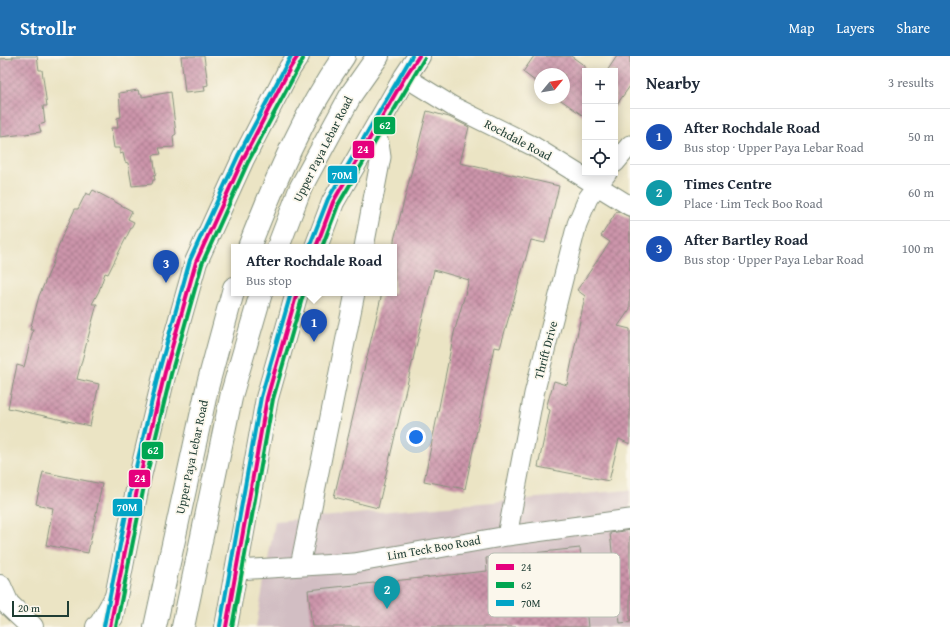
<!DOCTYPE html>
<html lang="en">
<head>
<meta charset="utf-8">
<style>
	:root { --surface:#fff; --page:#f2f2f3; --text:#1f2937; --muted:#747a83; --line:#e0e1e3; --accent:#1f6fb2 }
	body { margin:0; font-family:"Gentium Book Plus",serif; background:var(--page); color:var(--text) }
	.controls { position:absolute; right:12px; top:12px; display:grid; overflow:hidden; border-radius:0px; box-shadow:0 2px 10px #0003 }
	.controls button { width:36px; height:36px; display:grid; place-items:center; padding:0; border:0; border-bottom:1px solid var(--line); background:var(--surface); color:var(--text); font:20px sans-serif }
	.compass { position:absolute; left:534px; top:12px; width:36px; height:36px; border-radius:50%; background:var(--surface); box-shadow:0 2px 10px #0003; rotate:60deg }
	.scale { position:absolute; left:12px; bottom:10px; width:57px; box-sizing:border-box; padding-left:4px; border:2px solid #1f3d34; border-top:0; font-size:11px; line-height:14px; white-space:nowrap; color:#1f3d34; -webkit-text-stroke:3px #fbf7ec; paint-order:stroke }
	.you { position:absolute; left:416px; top:381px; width:14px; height:14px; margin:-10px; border:3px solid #fff; border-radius:50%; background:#1a73e8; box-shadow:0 0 0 6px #1a73e833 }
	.badge { display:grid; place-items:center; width:26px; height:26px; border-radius:50%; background:var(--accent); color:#fff; font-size:13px; font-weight:700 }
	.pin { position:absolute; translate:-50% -33px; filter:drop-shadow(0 1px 2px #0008) }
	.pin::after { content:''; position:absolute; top:21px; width:14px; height:12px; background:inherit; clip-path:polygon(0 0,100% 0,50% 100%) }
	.popup { position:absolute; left:231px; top:188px; width:166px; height:52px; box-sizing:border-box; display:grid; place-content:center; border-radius:0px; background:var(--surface); filter:drop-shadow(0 1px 3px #0005); font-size:13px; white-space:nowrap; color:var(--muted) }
	.popup b { font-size:15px; color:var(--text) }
	.popup::after { content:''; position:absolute; left:50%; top:100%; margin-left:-8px; border:8px solid transparent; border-top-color:var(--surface) }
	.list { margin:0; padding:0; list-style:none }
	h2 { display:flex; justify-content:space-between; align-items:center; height:52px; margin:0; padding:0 16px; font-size:17px }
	h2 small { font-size:13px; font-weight:400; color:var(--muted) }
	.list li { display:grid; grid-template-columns:26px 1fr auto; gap:12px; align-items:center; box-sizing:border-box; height:56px; padding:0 16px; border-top:1px solid var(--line) }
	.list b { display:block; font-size:15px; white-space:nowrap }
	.list p { margin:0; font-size:13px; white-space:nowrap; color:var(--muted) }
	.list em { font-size:13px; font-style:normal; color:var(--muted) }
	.icon { flex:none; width:22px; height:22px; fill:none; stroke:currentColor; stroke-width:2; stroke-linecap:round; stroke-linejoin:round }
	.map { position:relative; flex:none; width:630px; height:571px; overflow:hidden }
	header { display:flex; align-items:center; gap:24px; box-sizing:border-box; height:56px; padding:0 20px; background:var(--accent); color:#fff }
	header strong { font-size:19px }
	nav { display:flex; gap:22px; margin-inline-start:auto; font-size:14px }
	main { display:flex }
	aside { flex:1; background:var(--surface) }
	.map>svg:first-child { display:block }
	.industrial { fill:#d2bec3 }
	.building { fill:url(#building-cross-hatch) }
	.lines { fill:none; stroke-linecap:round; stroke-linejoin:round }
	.street-casing { stroke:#85907c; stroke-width:21 }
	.primary-casing { stroke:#85907c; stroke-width:24 }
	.highway-casing { stroke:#85907c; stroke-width:24 }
	.street { stroke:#fff; stroke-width:19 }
	.primary { stroke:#fff; stroke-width:22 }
	.highway { stroke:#fff; stroke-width:22 }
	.bus-1-casing { stroke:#fbf7ec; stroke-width:7 }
	.bus-2-casing { stroke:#fbf7ec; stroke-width:7 }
	.bus-3-casing { stroke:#fbf7ec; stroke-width:7 }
	.bus-1 { stroke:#e5007d; stroke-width:4 }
	.bus-2 { stroke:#00a651; stroke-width:4 }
	.bus-3 { stroke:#02a4c6; stroke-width:4 }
	.labels { text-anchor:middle; stroke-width:3.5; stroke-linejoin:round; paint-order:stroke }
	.street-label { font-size:12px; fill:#1f3d34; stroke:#fbf7ec }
	.key { fill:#fbf7ec; stroke:#b9bfb5; stroke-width:1 }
	.key-label { font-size:11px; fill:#1f3d34 }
	.line-badge { stroke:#fbf7ec; stroke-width:1.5 }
	.badge-label { font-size:11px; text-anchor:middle; font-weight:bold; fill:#fff }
</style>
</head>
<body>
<header>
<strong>Strollr</strong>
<nav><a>Map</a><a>Layers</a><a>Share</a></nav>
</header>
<main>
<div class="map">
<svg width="630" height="571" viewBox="0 0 630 571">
	<defs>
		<pattern id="building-cross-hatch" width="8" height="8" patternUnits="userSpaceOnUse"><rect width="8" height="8" fill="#cc94aa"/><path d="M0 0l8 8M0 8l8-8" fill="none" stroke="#a57a8b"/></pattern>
	</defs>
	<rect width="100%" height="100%" fill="#fbf7ec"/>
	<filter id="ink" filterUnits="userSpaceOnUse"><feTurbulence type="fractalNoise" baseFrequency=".025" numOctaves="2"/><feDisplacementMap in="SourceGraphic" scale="8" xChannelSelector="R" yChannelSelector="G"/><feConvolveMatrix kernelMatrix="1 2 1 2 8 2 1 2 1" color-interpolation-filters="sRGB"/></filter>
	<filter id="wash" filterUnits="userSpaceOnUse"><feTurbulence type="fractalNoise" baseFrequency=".012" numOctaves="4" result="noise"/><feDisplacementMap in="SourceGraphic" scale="16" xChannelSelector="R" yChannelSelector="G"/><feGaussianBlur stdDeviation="0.9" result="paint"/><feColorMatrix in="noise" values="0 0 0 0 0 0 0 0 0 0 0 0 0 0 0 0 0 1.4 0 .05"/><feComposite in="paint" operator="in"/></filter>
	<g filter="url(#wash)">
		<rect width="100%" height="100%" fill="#ebe4c4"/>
		<!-- industrial -->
		<path class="industrial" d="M 630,434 L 630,571 L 256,571 L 275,465 Z"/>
		<g id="blocks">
			<!-- building -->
			<path class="building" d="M 13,0 L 37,0 L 39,14 L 42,14 L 47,50 L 43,50 L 45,67 L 39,69 L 41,76 L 0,81 L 0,3 L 13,2 Z
				M 181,0 L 204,0 L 208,29 L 204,30 L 205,35 L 185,37 Z
				M 534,0 L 571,0 L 585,10 L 585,61 L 558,42 L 564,42 L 564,18 L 540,18 L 540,29 L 523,16 Z
				M 617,0 L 630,0 L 630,30 L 615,51 L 615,15 L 607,15 Z
				M 138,34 L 139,38 L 142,38 L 142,41 L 171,36 L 176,78 L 173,80 L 174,91 L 159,92 L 161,98 L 153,99 L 156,118 L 154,119 L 155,124 L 153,124 L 152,128 L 132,130 L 128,107 L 125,106 L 123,97 L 120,98 L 120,92 L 114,92 L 111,72 L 118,72 L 117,62 L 121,61 L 119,37 Z
				M 427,55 L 449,61 L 469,71 L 460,107 L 559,130 L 545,187 L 531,184 L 500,292 L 494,291 L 465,433 L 424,425 L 454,277 L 469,224 L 434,214 L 378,452 L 334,441 L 382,237 L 394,237 L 394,184 Z
				M 93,134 L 132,155 L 128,163 L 134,166 L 108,218 L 105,217 L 99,235 L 92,248 L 97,248 L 77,323 L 99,328 L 90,370 L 8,352 L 17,309 L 24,311 L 33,274 L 30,274 L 39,240 L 51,212 L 61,183 L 75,153 L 78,153 L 86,137 L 90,139 Z
				M 617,155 L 630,161 L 630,253 L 618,270 L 630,273 L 630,388 L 619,383 L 609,425 L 538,411 L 550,354 L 546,352 L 554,325 L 567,329 L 585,240 L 577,234 L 610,186 L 601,180 Z
				M 43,416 L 102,428 L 88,497 L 46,489 L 53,452 L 36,448 Z
				M 630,474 L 630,566 L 620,567 L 610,477 Z
				M 580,492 L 588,571 L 312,571 L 308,534 L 487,515 L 486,502 Z"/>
		</g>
	</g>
	<g filter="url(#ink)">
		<use href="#blocks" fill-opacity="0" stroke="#85907c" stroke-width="1"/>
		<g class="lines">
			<defs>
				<path id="street" d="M 405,21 L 452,50 L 533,90 L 630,150
					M 615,107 L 630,89
					M 364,191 L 381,101 L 379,87 L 373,78
					M 507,480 L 534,338 L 577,168 L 588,142 L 607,117
					M 300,510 L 355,237
					M 237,514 L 354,507 L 507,480 L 630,463"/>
				<path id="primary" d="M 249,191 C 275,125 303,58 344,0
					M 278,191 L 301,131 L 352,37 L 378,0
					M 316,191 L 333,146 L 405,21 L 419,0
					M 112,561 L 138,429 L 165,316 L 196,206 L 243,103 L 290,12 L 298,0
					M 155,571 L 208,328 L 234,232
					M 183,571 L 232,337 L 261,237
					M 226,571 L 267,342 L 297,237"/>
				<path id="highway" d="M 0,530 L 8,548 L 32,571
					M 97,571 L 100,569 L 116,541"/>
			</defs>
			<!-- street casing -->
			<use href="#street" class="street-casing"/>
			<!-- primary casing -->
			<use href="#primary" class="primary-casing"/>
			<!-- highway casing -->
			<use href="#highway" class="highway-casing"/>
			<!-- street -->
			<use href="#street" class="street"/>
			<!-- primary -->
			<use href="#primary" class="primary"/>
			<!-- highway -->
			<use href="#highway" class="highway"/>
			<defs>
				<path id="bus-1" d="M 316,191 L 333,146 L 405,21 L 419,0
					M 110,571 L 138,429 L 165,316 L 196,206 L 243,103 L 290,12 L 298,0
					M 226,571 L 267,342 L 297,237"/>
				<path id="bus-2" d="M 322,191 L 338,149 L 424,3
					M 116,571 L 144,430 L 171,318 L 202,208 L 248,106 L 303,3
					M 232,571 L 273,343 L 303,239"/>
				<path id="bus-3" d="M 310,189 L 328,143 L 412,0
					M 104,570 L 132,428 L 159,315 L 190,204 L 238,100 L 291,0
					M 220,570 L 261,341 L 291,237"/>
			</defs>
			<!-- bus-1 casing -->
			<use href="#bus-1" class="bus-1-casing"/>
			<!-- bus-2 casing -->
			<use href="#bus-2" class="bus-2-casing"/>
			<!-- bus-3 casing -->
			<use href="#bus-3" class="bus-3-casing"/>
			<!-- bus-1 -->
			<use href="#bus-1" class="bus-1"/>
			<!-- bus-2 -->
			<use href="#bus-2" class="bus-2"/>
			<!-- bus-3 -->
			<use href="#bus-3" class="bus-3"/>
		</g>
	</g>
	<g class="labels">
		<!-- street labels -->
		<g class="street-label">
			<text transform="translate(518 84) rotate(28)" y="4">Rochdale Road</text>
			<text transform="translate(323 93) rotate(-63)" y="4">Upper Paya Lebar Road</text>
			<text transform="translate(546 294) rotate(-75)" y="4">Thrift Drive</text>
			<text transform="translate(192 401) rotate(-78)" y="4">Upper Paya Lebar Road</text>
			<text transform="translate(434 492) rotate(-10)" y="4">Lim Teck Boo Road</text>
		</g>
	</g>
	<!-- legend -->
	<rect x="488" y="497" width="132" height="64" rx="6" class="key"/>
	<rect x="496" y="508" width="18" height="6" fill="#e5007d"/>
	<rect x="496" y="526" width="18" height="6" fill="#00a651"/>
	<rect x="496" y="544" width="18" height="6" fill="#02a4c6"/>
	<g class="key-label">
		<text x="521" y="515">24</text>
		<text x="521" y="533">62</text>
		<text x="521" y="551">70M</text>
	</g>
	<g class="line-badge">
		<rect x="373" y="60" width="23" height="19" rx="4" fill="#00a651"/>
		<rect x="352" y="84" width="23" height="19" rx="4" fill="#e5007d"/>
		<rect x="327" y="109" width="31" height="19" rx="4" fill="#02a4c6"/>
		<rect x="141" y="385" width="23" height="19" rx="4" fill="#00a651"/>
		<rect x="128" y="413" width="23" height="19" rx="4" fill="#e5007d"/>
		<rect x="112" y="442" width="31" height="19" rx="4" fill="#02a4c6"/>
	</g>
	<g class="badge-label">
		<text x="385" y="73">62</text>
		<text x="363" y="97">24</text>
		<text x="342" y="123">70M</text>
		<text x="153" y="398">62</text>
		<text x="140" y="426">24</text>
		<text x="127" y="455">70M</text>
	</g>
</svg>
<div class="controls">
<button>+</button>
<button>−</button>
<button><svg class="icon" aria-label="locate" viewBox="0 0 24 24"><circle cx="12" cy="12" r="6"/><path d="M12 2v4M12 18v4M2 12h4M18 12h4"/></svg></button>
</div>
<svg class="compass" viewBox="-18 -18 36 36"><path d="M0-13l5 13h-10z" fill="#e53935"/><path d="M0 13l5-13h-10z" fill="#747a83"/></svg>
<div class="scale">20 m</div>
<div class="you"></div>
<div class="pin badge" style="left:314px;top:286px;background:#1a4fb4">1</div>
<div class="popup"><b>After Rochdale Road</b>Bus stop</div>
<div class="pin badge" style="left:387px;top:553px;background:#0f9aa8">2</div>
<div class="pin badge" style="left:166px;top:227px;background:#1a4fb4">3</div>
</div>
<aside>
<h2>Nearby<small>3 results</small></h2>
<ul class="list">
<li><span class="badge" style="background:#1a4fb4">1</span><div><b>After Rochdale Road</b><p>Bus stop · Upper Paya Lebar Road</p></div><em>50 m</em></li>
<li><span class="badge" style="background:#0f9aa8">2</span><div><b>Times Centre</b><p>Place · Lim Teck Boo Road</p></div><em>60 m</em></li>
<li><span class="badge" style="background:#1a4fb4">3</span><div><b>After Bartley Road</b><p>Bus stop · Upper Paya Lebar Road</p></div><em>100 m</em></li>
</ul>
</aside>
</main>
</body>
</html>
